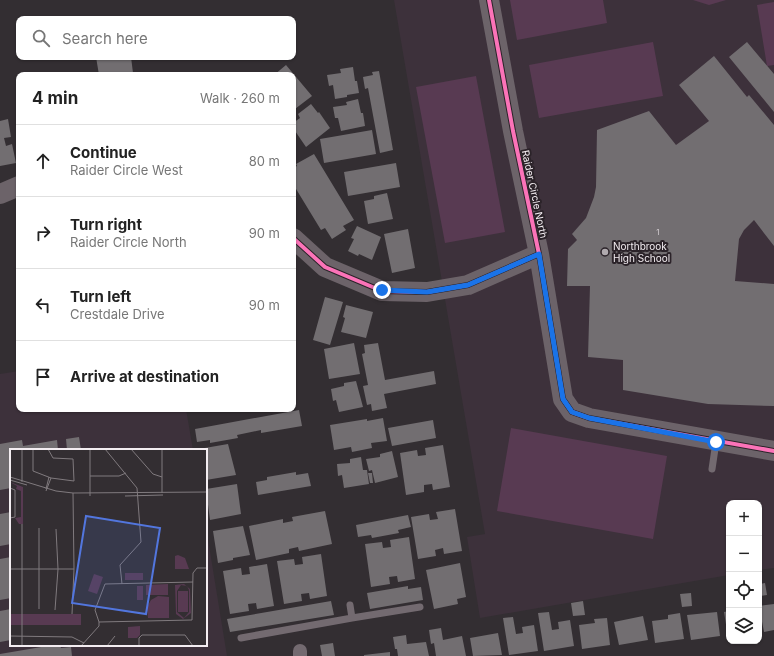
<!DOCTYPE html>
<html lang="en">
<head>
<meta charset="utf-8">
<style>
	:root { --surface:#fff; --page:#f2f2f2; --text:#222; --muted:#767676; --line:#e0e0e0 }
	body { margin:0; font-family:Inter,sans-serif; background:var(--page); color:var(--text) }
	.controls { position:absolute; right:12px; bottom:12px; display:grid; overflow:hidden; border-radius:8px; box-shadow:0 1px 3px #0004 }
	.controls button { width:36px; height:36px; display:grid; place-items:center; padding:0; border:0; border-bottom:1px solid var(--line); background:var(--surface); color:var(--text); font:20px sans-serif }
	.stop { position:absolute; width:12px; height:12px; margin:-9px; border:3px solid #1a73e8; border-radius:50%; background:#fff }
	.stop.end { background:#1a73e8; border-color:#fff; box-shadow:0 1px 4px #0008 }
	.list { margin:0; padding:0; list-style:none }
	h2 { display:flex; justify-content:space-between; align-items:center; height:52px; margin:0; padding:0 16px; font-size:17px }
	h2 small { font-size:13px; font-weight:400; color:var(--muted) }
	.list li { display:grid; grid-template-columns:26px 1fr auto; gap:12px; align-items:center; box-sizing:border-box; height:72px; padding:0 16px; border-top:1px solid var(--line) }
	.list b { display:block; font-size:15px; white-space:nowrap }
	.list p { margin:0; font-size:13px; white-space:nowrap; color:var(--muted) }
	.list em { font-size:13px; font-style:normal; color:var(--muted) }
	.icon { flex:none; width:22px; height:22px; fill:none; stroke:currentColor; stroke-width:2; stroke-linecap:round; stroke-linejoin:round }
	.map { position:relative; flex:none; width:774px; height:656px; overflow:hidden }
	.search { position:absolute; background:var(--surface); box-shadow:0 1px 3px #0004; left:16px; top:16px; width:280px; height:44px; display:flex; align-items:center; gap:10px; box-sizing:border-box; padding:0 14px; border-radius:8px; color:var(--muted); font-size:15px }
	.panel { position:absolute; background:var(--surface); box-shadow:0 1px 3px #0004; left:16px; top:72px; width:280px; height:340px; border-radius:8px }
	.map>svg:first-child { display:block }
	.built { fill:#3d313b }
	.green { fill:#583a52 }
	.building { fill:#726e71 }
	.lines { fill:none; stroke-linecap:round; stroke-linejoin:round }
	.lane { stroke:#736a70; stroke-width:7 }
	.street { stroke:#736a70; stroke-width:14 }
	.secondary { stroke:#6c6369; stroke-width:20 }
	.cycleway-casing { stroke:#2b2329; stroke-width:6 }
	.cycleway { stroke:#fb73b8; stroke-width:4 }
	.route { stroke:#1a73e8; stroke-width:5 }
	.poi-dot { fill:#b0aaae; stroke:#2b2329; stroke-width:1.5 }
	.labels { text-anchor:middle; stroke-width:4; stroke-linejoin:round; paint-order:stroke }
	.number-label { font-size:8px; fill:#d3cdd1 }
	.street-label { font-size:10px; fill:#f3edf1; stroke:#2b2329 }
	.poi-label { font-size:10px; fill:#f3edf1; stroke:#2b2329; text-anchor:start }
	.inset-road { fill:none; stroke:#807a7e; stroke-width:1 }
	.view { fill:#5276de; fill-opacity:0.15; stroke:#5276de; stroke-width:2 }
	.inset-edge { fill:none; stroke:#f3edf1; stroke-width:2 }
</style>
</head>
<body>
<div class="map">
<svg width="774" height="656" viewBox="0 0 774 656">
	<rect width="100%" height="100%" fill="#332e32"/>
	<!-- built -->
	<path class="built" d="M 394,0 L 774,0 L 774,568 L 759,570 L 759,503 L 729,503 L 729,575 L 480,618 L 467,537 L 485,534 Z
		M 19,371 L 19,409 L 186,409 L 193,450 L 11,450 L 11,645 L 206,645 L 206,527 L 227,656 L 0,656 L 0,374 Z"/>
	<!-- green -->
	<path class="green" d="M 510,0 L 603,0 L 607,23 L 517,40 Z
		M 693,0 L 726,0 L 709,5 Z
		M 774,2 L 774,65 L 767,66 L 757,5 Z
		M 653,42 L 663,96 L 539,118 L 529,65 Z
		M 476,76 L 505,232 L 445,243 L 416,87 Z
		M 511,428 L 667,456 L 653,539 L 497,511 Z"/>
	<!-- building -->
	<path class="building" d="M 747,42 L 774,74 L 774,112 L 729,57 Z
		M 714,56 L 747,97 L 749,95 L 774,125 L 774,246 L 754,220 L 744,230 L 739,239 L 735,281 L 774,284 L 774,406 L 708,404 L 623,390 L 623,360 L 588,357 L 590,286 L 567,286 L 568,249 L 577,240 L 572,234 L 586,218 L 594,197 L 596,187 L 597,130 L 649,111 L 676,145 L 709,121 L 679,85 Z
		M 96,57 L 131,57 L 133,73 L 129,74 L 130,75 L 99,75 Z
		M 286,65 L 312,96 L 295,109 L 296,110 L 293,112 L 293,75 L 274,75 Z
		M 353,67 L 355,81 L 357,81 L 359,93 L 347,95 L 347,97 L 335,99 L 333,85 L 329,86 L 327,75 L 341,73 L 340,69 Z
		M 379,71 L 393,150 L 380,153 L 368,88 L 365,89 L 363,77 L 373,75 L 372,72 Z
		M 358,99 L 361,113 L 363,113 L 365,126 L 341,131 L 338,118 L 335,118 L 333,107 L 347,105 L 346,102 Z
		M 311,104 L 318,113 L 319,112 L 330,128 L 306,147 L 293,128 L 293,123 L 300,118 L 298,114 Z
		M 8,119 L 11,137 L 4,138 L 6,146 L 12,144 L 16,163 L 0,166 L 0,121 Z
		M 372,130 L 376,154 L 324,163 L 320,139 Z
		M 314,154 L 354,220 L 343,226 L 346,230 L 332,239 L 325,228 L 321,230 L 293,184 L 293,168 L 297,166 L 296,164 Z
		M 396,163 L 400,187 L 348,196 L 344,172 Z
		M 387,193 L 393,219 L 368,224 L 364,201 L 374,199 L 374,196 Z
		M 357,226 L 381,237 L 372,260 L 359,254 L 358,256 L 348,251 L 354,239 L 351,238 Z
		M 408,229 L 415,268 L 392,273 L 384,234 Z
		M 325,297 L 343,302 L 330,345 L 313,340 Z
		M 346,305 L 373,312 L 366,338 L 341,332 L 345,318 L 343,317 Z
		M 354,343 L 360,374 L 329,379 L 324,349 Z
		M 378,343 L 385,380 L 434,371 L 436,384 L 384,394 L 387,408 L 372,411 L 371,404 L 367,405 L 363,386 L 368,385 L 362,354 L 365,353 L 364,345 Z
		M 356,381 L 363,407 L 339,412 L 336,400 L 333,401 L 331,389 L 344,386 L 344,383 Z
		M 299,410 L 302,426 L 261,433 L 261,430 L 237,435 L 238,438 L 210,443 L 210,440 L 197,442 L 195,429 Z
		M 383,418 L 387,441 L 371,443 L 372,448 L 352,452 L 351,447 L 334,450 L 330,425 L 367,419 L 367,421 Z
		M 433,420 L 436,438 L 392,446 L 388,428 Z
		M 79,437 L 81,450 L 67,450 L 66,439 Z
		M 22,440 L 23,446 L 57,440 L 58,450 L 11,450 L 11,488 L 0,490 L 0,444 Z
		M 228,444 L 236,475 L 206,480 L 206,450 L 199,449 Z
		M 443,445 L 450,487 L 433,490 L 432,484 L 424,485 L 424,492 L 406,495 L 400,453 L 417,450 L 418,456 L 426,455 L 425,448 Z
		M 392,451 L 398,477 L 375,483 L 372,470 L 369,471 L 366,459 L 380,457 L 380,454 Z
		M 361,457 L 363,470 L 367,470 L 369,484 L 344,488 L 342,475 L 338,476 L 337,464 L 350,463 L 350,459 Z
		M 296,472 L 296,475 L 308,473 L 311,486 L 258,495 L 256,482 L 267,480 L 267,477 Z
		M 368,473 L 372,473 L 373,483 L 370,483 Z
		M 237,484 L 241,514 L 210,520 L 206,489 Z
		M 455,509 L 462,551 L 444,554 L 443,548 L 435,550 L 436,556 L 418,559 L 411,517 L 429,514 L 430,520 L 438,519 L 436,512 Z
		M 325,511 L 332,544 L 299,551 L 298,547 L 289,549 L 289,553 L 256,560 L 249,526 L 283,519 L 283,523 L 293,521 L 292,517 Z
		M 11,512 L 11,544 L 0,546 L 0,514 Z
		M 408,515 L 411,527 L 398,530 L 399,533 L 372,538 L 371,535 L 358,537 L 356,525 Z
		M 243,526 L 250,555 L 233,558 L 233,560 L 218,563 L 213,531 Z
		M 409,537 L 415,579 L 398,582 L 397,576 L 389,577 L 390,584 L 371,587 L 365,544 L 382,542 L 383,548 L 391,547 L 390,540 Z
		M 321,554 L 327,596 L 310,599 L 309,593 L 301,594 L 302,601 L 284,604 L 277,561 L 294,559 L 295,565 L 303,564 L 302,557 Z
		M 11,557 L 11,598 L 0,600 L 0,559 Z
		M 460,563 L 466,597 L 457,599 L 458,604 L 434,609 L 426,570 Z
		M 267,564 L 274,606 L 257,609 L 256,603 L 248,604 L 249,611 L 230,614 L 223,571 L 241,568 L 242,575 L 250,574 L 249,567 Z
		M 765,583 L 767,595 L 759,596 L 759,584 Z
		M 408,586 L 408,589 L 421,587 L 423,600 L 370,609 L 367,593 Z
		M 691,593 L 692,606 L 682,607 L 680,594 Z
		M 331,601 L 334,615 L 230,632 L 227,619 Z
		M 583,601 L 585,615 L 573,616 L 571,603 Z
		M 774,604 L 774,630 L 764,632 L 759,606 Z
		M 11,609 L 11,640 L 0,642 L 0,611 Z
		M 729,611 L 729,637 L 728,637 L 724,612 Z
		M 549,612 L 552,630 L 559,629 L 558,622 L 570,620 L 574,646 L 544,651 L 538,613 Z
		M 717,612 L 720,636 L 691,640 L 687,615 Z
		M 680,613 L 684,639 L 655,643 L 652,621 L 668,619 L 668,615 Z
		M 643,616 L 648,640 L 619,645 L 614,622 Z
		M 513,617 L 516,634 L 523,633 L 522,627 L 534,625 L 538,651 L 509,655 L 503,618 Z
		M 607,618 L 610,645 L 582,649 L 579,625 L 595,623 L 594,619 Z
		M 441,628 L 443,640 L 462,636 L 466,656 L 436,656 L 434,643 L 431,644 L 429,630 Z
		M 498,633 L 502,655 L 473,656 L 470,638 Z
		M 406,635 L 407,644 L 426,642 L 429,656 L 398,656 L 397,649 L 395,649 L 393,637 Z
		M 333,643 L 335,656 L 322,656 L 320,645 Z
		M 53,645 L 60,645 L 61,648 L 71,647 L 72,656 L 0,656 L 0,654 Z
		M 390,652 L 390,656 L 364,656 L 364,655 Z"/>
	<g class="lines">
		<!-- lane -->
		<path class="lane" d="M 712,469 L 716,442
			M 352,618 L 420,607
			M 241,638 L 352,618 L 350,605"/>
		<!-- street -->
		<path class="street" d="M 300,651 L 300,656"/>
		<!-- secondary -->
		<path class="secondary" d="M 489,0 L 513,131 L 539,254 L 563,399 L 572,412 L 589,418 L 774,451
			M 0,194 L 19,186
			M 293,238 L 325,267 L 382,291 L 427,292 L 468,285 L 539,254"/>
		<defs>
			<path id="cycleway" d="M 489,0 L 513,131 L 539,254 L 563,399 L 572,412 L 589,418 L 774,451
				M 293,238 L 325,267 L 382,291 L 427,292 L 468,285 L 539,254"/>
		</defs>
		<!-- cycleway casing -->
		<use href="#cycleway" class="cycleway-casing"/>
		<!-- cycleway -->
		<use href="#cycleway" class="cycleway"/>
	</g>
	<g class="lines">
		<!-- route -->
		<path class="route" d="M 382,290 L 427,292 L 468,285 L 539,254 L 563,399 L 572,412 L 589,418 L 716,442"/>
	</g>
	<!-- markers -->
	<circle class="poi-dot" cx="605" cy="252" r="4"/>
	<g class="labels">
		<!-- number labels -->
		<g class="number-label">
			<text x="658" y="235">1</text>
		</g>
		<!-- street labels -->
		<g class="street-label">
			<text transform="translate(535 194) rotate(78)" y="4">Raider Circle North</text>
		</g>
		<!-- poi labels -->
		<g class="poi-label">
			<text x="613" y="250">Northbrook<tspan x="613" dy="12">High School</tspan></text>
		</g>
	</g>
	<!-- overview -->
	<g transform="translate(10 449)">
		<rect width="197" height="197" fill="#332e32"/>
		<path d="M 0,33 L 13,38 L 13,75 L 9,75 L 5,69 L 11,68 L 11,42 L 6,40 L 7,37 ZM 168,106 L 175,109 L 179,120 L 165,120 L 165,107 ZM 115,124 L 133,124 L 133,131 L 115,131 ZM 84,125 L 93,128 L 87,145 L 78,142 ZM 158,135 L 158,146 L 136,146 L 136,136 ZM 174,135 L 180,140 L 181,164 L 173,170 L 166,165 L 165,136 ZM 171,136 L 177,137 L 179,141 L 179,163 L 174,169 L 167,163 L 167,142 ZM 127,137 L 133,137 L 133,151 L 127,151 ZM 168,142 L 178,142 L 178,163 L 168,163 ZM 148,147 L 159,148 L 159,169 L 138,169 L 137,158 L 141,151 ZM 0,165 L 71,165 L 71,176 L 0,176 ZM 130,177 L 130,186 L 127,189 L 118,189 L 118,178 Z" fill="#583a52" fill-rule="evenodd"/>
		<path class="inset-road" d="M 23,0 L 23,22 L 41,29 L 64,32 L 63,10 L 43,9 L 38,0M 95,0 L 127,39 L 131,93 L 110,116 L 112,135M 121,0 L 143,25 L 152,28M 152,0 L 152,44M 80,27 L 109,27 L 116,24M 0,28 L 46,42 L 63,44 L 197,43M 0,31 L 17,36M 12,33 L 12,0M 0,39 L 5,41 L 5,68 L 0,69M 36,40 L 39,28M 36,42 L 41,29M 80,47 L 80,0M 115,47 L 153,46M 12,75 L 12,197M 0,120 L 64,120M 29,160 L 29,79M 45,161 L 48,120 L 46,80M 62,165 L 64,120 L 63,44M 89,173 L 182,171 L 183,124 L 187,119 L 197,119M 89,173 L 85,161 L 95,135 L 183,133M 0,187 L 62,188 L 74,194M 71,197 L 89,177 L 89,173M 97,197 L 105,187M 129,197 L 129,189 L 132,186 L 175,186 L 183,197"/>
		<path class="view" d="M 76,67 L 150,79 L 136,165 L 62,154 Z"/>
		<rect width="197" height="197" class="inset-edge"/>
	</g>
</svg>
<div class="controls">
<button>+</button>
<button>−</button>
<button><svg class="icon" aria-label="locate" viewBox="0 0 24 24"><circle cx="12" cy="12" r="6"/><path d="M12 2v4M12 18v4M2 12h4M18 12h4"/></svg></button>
<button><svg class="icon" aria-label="layers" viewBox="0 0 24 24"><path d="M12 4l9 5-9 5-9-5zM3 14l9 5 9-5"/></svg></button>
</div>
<div class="stop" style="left:716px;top:442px"></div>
<div class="stop end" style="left:382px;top:290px"></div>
<div class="search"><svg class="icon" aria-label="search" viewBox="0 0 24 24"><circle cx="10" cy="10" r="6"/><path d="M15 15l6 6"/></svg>Search here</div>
<section class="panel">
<h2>4 min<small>Walk · 260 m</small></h2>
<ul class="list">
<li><svg class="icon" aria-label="ahead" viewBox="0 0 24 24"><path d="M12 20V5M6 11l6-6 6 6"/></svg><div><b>Continue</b><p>Raider Circle West</p></div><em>80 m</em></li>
<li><svg class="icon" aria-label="right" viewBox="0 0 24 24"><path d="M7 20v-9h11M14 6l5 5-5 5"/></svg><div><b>Turn right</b><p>Raider Circle North</p></div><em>90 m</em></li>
<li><svg class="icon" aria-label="left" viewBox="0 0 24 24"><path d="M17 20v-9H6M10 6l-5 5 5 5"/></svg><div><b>Turn left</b><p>Crestdale Drive</p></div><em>90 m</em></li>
<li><svg class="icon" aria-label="arrive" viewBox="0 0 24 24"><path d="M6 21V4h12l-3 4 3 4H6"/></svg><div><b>Arrive at destination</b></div></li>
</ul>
</section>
</div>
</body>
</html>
